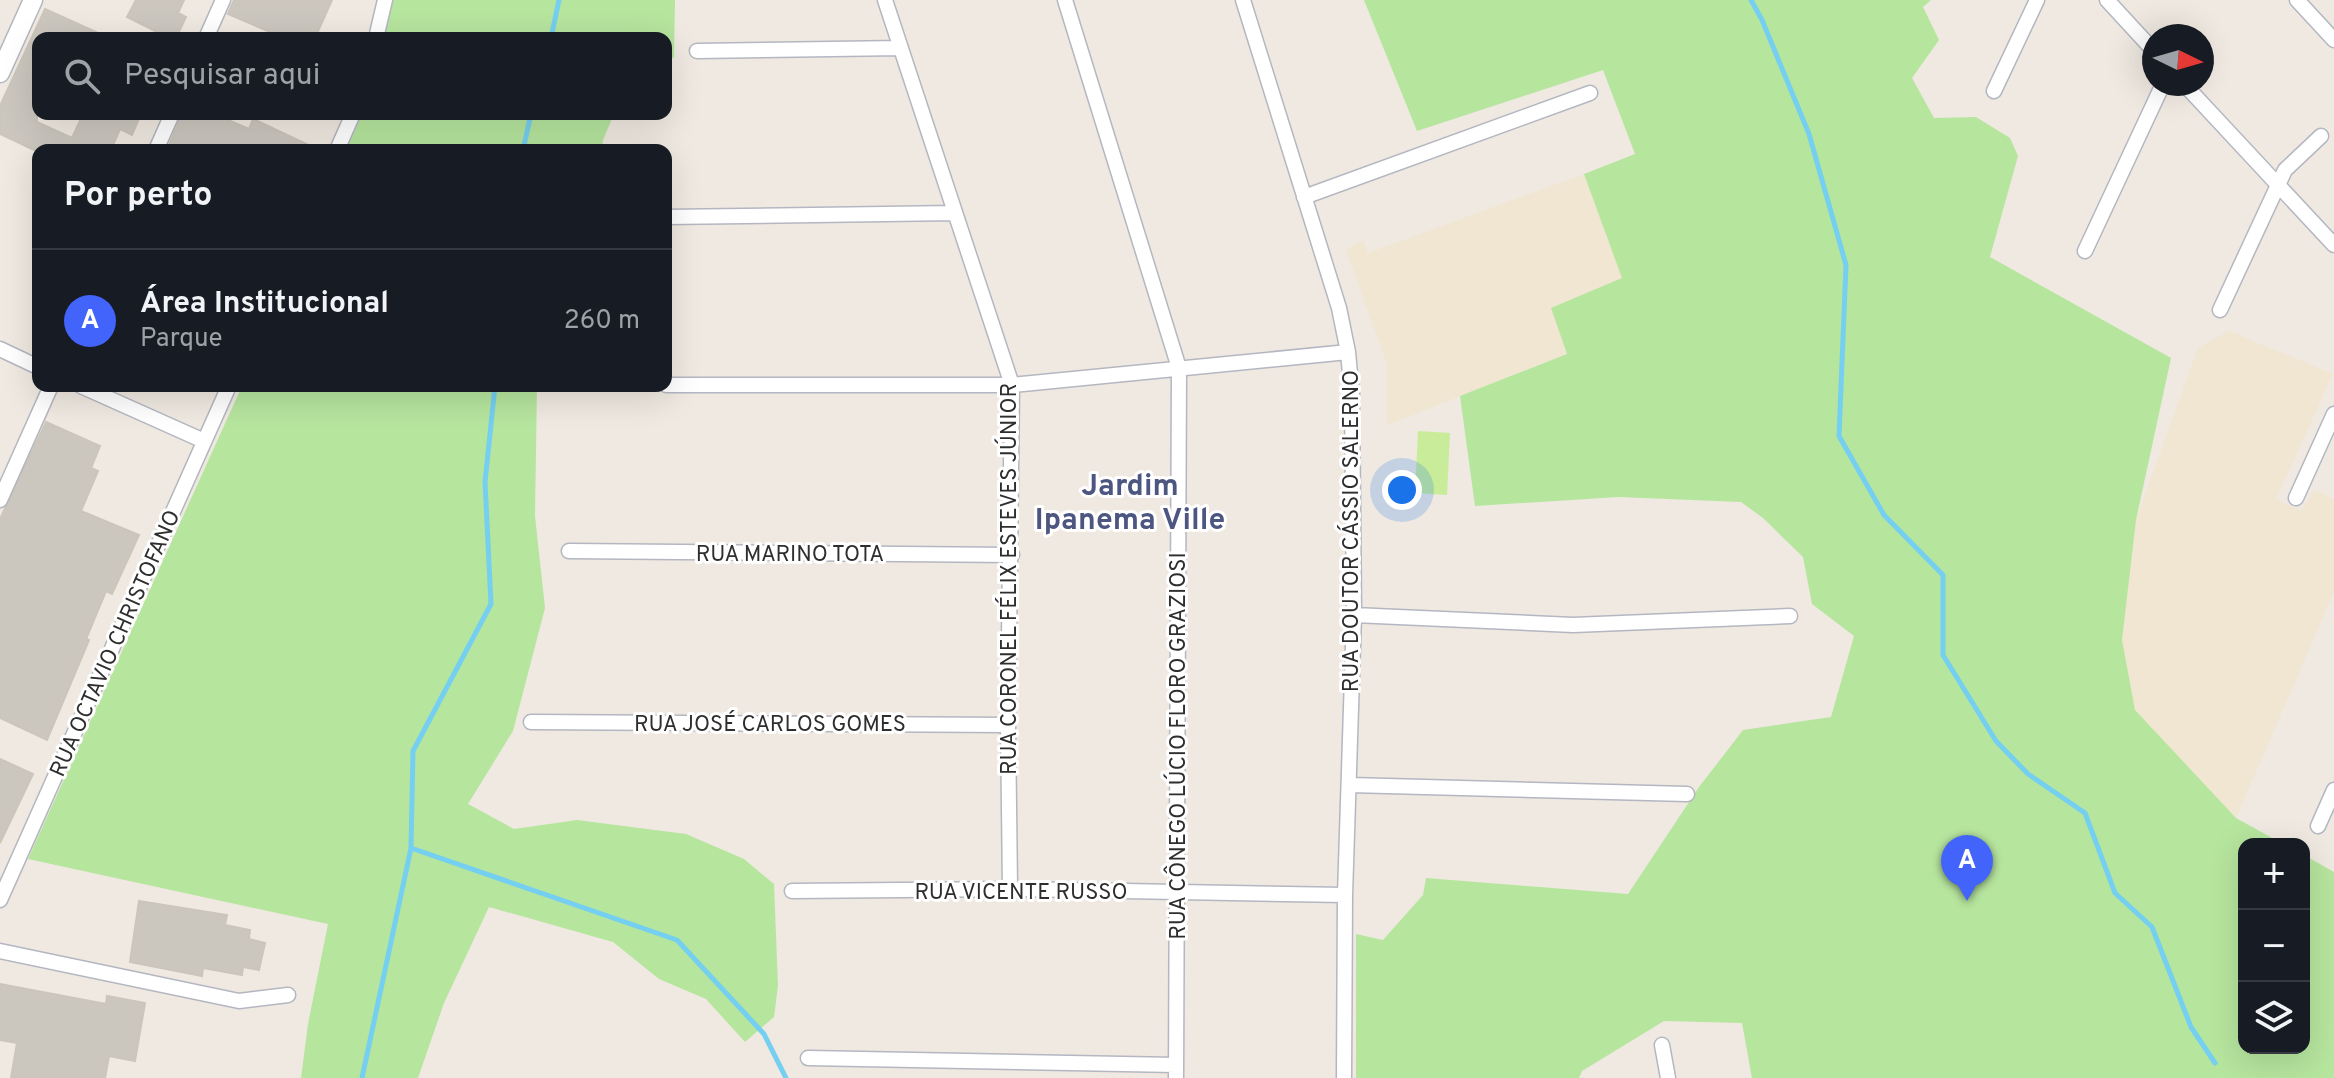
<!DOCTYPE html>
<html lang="pt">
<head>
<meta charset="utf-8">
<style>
	:root { --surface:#171b24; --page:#20242c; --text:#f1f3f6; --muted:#9ea1a6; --line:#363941; --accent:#4264fb }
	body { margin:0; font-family:Overpass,sans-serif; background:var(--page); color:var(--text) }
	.controls { position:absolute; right:24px; bottom:24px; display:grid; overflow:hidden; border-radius:16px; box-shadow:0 8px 32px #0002 }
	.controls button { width:72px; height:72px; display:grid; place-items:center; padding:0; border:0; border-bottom:2px solid var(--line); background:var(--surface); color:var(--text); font:40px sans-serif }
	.compass { position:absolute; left:2142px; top:24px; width:72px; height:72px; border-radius:50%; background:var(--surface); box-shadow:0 8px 32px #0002; rotate:95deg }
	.you { position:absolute; left:1402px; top:490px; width:28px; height:28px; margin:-20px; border:6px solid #fff; border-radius:50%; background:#1a73e8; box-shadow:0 0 0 12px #1a73e833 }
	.badge { display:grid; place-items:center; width:52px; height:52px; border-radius:50%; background:var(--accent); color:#fff; font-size:26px; font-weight:700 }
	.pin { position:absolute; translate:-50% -66px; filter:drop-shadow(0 2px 4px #0008) }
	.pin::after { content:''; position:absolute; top:42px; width:28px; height:24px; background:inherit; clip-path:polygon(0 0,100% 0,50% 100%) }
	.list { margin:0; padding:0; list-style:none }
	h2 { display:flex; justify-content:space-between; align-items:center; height:104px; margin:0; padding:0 32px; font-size:34px }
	h2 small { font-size:26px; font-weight:400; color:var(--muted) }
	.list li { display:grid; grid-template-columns:52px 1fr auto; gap:24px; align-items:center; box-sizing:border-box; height:144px; padding:0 32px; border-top:2px solid var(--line) }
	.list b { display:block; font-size:30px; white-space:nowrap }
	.list p { margin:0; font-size:26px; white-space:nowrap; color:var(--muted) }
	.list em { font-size:26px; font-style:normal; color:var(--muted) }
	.icon { flex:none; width:44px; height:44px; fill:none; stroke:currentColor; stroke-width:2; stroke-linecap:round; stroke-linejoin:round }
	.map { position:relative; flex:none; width:2334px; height:1078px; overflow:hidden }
	.search { position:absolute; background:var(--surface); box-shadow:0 8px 32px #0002; left:32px; top:32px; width:640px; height:88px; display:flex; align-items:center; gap:20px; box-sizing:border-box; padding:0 28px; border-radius:16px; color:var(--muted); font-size:30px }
	.panel { position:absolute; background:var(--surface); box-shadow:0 8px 32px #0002; left:32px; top:144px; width:640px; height:248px; border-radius:16px }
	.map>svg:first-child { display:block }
	.education { fill:#f0e6d1 }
	.green { fill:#b6e59e }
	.pitch { fill:#c9ec9a }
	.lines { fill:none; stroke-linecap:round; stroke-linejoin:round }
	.stream { stroke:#75cff0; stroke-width:5 }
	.building { fill:#cbc7bf; stroke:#cbc5ba; stroke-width:2 }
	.minor-casing { stroke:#b4b7c1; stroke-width:17 }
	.tertiary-casing { stroke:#b4b7c1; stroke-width:21 }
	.minor { stroke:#fff; stroke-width:14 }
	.tertiary { stroke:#fff; stroke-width:18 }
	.labels { text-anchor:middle; stroke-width:6; stroke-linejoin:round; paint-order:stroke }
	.street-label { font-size:22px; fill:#2e2e2e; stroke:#fff }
	.district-label { font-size:30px; font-weight:bold; fill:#4d5680; stroke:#fff }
</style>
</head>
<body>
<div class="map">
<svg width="2334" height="1078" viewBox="0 0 2334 1078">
	<rect width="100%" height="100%" fill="#efe9e1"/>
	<!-- education -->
	<path class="education" d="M 1584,174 L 1623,278 L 1551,308 L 1567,354 L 1387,425 L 1387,365 L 1346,249 L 1363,241 L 1368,253 Z
		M 2229,331 L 2333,374 L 2276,499 L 2301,511 L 2314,490 L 2334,499 L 2334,592 L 2236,818 L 2135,710 L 2122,640 L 2136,520 L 2198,348 Z"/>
	<!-- green -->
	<path class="green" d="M 389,0 L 675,0 L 674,57 L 666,64 L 666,38 L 382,38 Z
		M 1364,0 L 1931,0 L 1923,7 L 1939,40 L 1912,78 L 1934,118 L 1976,117 L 2010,138 L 2018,156 L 1990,257 L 2171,358 L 2136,520 L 2122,640 L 2135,710 L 2236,818 L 2283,844 L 2244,844 L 2244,1048 L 2304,1048 L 2304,855 L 2334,872 L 2334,1078 L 1752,1078 L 1742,1023 L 1664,1021 L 1582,1071 L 1579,1078 L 1356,1078 L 1356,934 L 1383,940 L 1423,895 L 1426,878 L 1628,894 L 1699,787 L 1743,730 L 1831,717 L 1854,636 L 1812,604 L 1803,557 L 1763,518 L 1741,502 L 1618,497 L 1475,506 L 1460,396 L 1567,354 L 1551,308 L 1622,278 L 1584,174 L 1635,154 L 1603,70 L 1417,131 Z
		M 362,114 L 614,114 L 603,140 L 602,150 L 346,150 Z
		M 242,386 L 537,386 L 535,516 L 545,608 L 513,731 L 468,804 L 514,829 L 577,820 L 686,834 L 744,859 L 774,884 L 778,986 L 774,1017 L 745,1042 L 706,999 L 659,979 L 613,942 L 489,907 L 444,1003 L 418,1078 L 301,1078 L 308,1024 L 328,924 L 28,859 Z"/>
	<!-- pitch -->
	<path class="pitch" d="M 1418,431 L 1450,433 L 1447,495 L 1415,493 Z"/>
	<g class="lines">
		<!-- stream -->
		<path class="stream" d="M 1751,0 L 1762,20 L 1809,134 L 1846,265 L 1839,436 L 1884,515 L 1943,575 L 1943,655 L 1996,741 L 2028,774 L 2085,813 L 2115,893 L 2152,927 L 2191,1027 L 2215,1063
			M 551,38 L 559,0
			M 523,150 L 531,114
			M 411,848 L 677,940 L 764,1034 L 786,1078
			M 362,1078 L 411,848 L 413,751 L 491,604 L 485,482 L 495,386"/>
	</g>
	<!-- building -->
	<path class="building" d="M 136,0 L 184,0 L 178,13 L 186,17 L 176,38 L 169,38 L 127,17 Z
		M 234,0 L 332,0 L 315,38 L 284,38 L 228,14 Z
		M 45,9 L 109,38 L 38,38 L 37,122 L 72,138 L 83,114 L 141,114 L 132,135 L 120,129 L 111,150 L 66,150 L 55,145 L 53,150 L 34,150 L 0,134 L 0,106 Z
		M 182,114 L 214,114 L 249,129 L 253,119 L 319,150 L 167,150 Z
		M 46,422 L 100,446 L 91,468 L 98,471 L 81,511 L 139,535 L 112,594 L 106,591 L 86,639 L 89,640 L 47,740 L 0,718 L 0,519 Z
		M 0,759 L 33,774 L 0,843 Z
		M 139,901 L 227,915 L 225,925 L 250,930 L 249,939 L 265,943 L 259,970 L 243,967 L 242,975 L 203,968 L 202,976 L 130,962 Z
		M 0,984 L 106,1004 L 107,996 L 145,1003 L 135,1061 L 109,1056 L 105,1078 L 11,1078 L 17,1043 L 0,1040 Z"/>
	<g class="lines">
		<defs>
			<path id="minor" d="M 885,0 L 1012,385 L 1008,725 L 1010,889
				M 1065,0 L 1179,368 L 1176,1078
				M 1243,0 L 1339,308 L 1348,352 L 1352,395 L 1354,615 L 1345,895 L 1344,1078
				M 2107,0 L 2154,51
				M 2297,0 L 2334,40
				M 206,38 L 223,0
				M 376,38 L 385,0
				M 697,51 L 901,48
				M 2184,84 L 2334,245
				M 1994,91 L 2037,0
				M 156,150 L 172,114
				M 337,150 L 353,114
				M 1304,197 L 1590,93
				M 666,217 L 954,213
				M 2085,251 L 2163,84
				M 2220,310 L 2285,170 L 2321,136
				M 0,349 L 38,367
				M 666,385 L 1012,385 L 1348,352
				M 81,386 L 204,441
				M 2296,498 L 2334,414
				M 0,500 L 51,386
				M 569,551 L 1012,555
				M 1354,615 L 1573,625 L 1790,616
				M 531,722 L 1008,725
				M 1350,785 L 1687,794
				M 2318,826 L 2334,790
				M 792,891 L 1010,889 L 1345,895
				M 0,900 L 229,386
				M 0,951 L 239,1001 L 288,995
				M 1662,1045 L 1668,1078
				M 808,1058 L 1176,1065"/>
			<path id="tertiary" d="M 0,73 L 33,0"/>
		</defs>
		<!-- minor casing -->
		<use href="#minor" class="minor-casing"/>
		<!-- tertiary casing -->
		<use href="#tertiary" class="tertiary-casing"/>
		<!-- minor -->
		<use href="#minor" class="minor"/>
		<!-- tertiary -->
		<use href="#tertiary" class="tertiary"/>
	</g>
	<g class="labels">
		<!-- street labels -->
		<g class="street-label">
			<text transform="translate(1350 531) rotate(-90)" y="8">RUA DOUTOR CÁSSIO SALERNO</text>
			<text x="790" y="561">RUA MARINO TOTA</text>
			<text transform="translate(1008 579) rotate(-90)" y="8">RUA CORONEL FÉLIX ESTEVES JÚNIOR</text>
			<text transform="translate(114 643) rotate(-66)" y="8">RUA OCTAVIO CHRISTOFANO</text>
			<text x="770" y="731">RUA JOSÉ CARLOS GOMES</text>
			<text transform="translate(1177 746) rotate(-90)" y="8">RUA CÔNEGO LÚCIO FLORO GRAZIOSI</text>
			<text x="1021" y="899">RUA VICENTE RUSSO</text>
		</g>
		<!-- district labels -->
		<g class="district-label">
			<text x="1130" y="495">Jardim<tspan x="1130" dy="34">Ipanema Ville</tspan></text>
		</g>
	</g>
</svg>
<div class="controls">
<button>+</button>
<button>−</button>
<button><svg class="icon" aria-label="layers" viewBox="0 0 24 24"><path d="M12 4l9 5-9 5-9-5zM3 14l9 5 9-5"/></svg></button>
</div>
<svg class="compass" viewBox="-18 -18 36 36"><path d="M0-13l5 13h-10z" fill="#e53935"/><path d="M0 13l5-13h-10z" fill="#9ea1a6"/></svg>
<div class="you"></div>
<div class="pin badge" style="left:1967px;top:901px">A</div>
<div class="search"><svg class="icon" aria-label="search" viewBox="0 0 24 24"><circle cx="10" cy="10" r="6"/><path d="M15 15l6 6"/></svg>Pesquisar aqui</div>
<section class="panel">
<h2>Por perto<small></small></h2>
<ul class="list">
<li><span class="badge">A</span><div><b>Área Institucional</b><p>Parque</p></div><em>260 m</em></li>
</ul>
</section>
</div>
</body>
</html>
